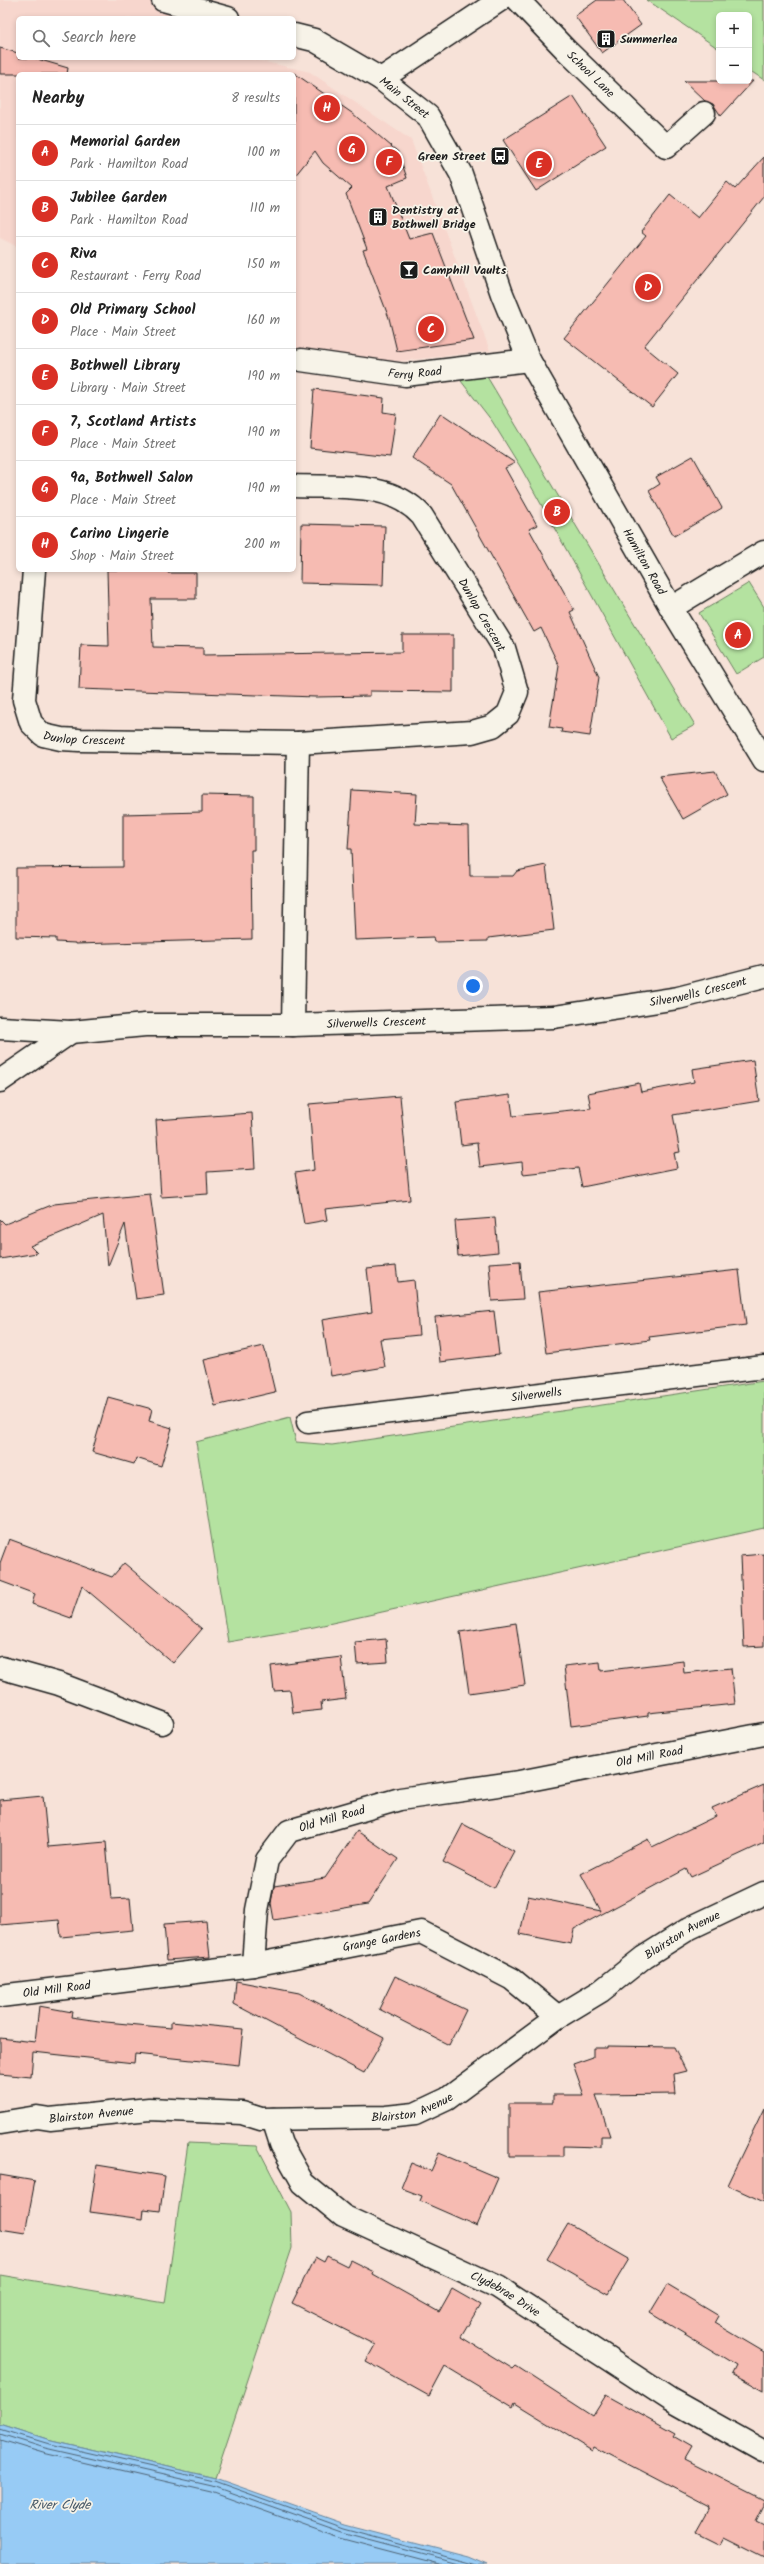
<!DOCTYPE html>
<html lang="en">
<head>
<meta charset="utf-8">
<style>
	:root { --surface:#fff; --page:#f6f6f6; --text:#222; --muted:#767676; --line:#e0e0e0; --accent:#d93025 }
	body { margin:0; font-family:Kalam,sans-serif; background:var(--page); color:var(--text) }
	.controls { position:absolute; right:12px; top:12px; display:grid; overflow:hidden; border-radius:6px; box-shadow:0 2px 6px #0003 }
	.controls button { width:36px; height:36px; display:grid; place-items:center; padding:0; border:0; border-bottom:1px solid var(--line); background:var(--surface); color:var(--text); font:20px sans-serif }
	.you { position:absolute; left:473px; top:986px; width:14px; height:14px; margin:-10px; border:3px solid #fff; border-radius:50%; background:#1a73e8; box-shadow:0 0 0 6px #1a73e833 }
	.badge { display:grid; place-items:center; width:26px; height:26px; border-radius:50%; background:var(--accent); color:#fff; font-size:13px; font-weight:700 }
	.pin { position:absolute; translate:-50% -50%; border:2px solid #fff; box-shadow:0 1px 4px #0006 }
	.list { margin:0; padding:0; list-style:none }
	h2 { display:flex; justify-content:space-between; align-items:center; height:52px; margin:0; padding:0 16px; font-size:17px }
	h2 small { font-size:13px; font-weight:400; color:var(--muted) }
	.list li { display:grid; grid-template-columns:26px 1fr auto; gap:12px; align-items:center; box-sizing:border-box; height:56px; padding:0 16px; border-top:1px solid var(--line) }
	.list b { display:block; font-size:15px; white-space:nowrap }
	.list p { margin:0; font-size:13px; white-space:nowrap; color:var(--muted) }
	.list em { font-size:13px; font-style:normal; color:var(--muted) }
	.icon { flex:none; width:22px; height:22px; fill:none; stroke:currentColor; stroke-width:2; stroke-linecap:round; stroke-linejoin:round }
	.map { position:relative; flex:none; width:764px; height:2564px; overflow:hidden }
	.search { position:absolute; background:var(--surface); box-shadow:0 2px 6px #0003; left:16px; top:16px; width:280px; height:44px; display:flex; align-items:center; gap:10px; box-sizing:border-box; padding:0 14px; border-radius:6px; color:var(--muted); font-size:15px }
	.panel { position:absolute; background:var(--surface); box-shadow:0 2px 6px #0003; left:16px; top:72px; width:280px; height:500px; border-radius:6px }
	.map>svg:first-child { display:block }
	.built { fill:#f7d6cd }
	.green { fill:#b4e2a0; stroke:#687f5e }
	.water { fill:#97cbf5; stroke:#66859e }
	.lines { fill:none; stroke-linecap:round; stroke-linejoin:round }
	.shore { stroke:#4d6273; stroke-width:1 }
	.building { fill:#f6bbb2; stroke:#1c1c1c }
	.street-casing { stroke:#1c1c1c; stroke-width:25 }
	.secondary-casing { stroke:#1c1c1c; stroke-width:25 }
	.street { stroke:#f7f3e8; stroke-width:22 }
	.secondary { stroke:#f7f3e8; stroke-width:22 }
	.labels { text-anchor:middle; stroke-width:3.5; stroke-linejoin:round; paint-order:stroke }
	.poi-label { font-size:12px; font-weight:bold; fill:#1c1c1c; stroke:#f7f3e8; text-anchor:start }
	.street-label { font-size:12px; fill:#1c1c1c; stroke:#f7f3e8 }
	.water-label { font-size:13px; font-style:italic; fill:#475968; stroke:#f7f3e8 }
</style>
</head>
<body>
<div class="map">
<svg width="764" height="2564" viewBox="0 0 764 2564">
	<rect width="100%" height="100%" fill="#f7e2d8"/>
	<filter id="ink" filterUnits="userSpaceOnUse"><feTurbulence type="fractalNoise" baseFrequency=".025" numOctaves="2"/><feDisplacementMap in="SourceGraphic" scale="8" xChannelSelector="R" yChannelSelector="G"/><feConvolveMatrix kernelMatrix="1 2 1 2 8 2 1 2 1" color-interpolation-filters="sRGB"/></filter>
	<g filter="url(#ink)">
		<!-- built -->
		<path class="built" d="M 0,0 L 191,0 L 194,18 L 18,18 L 18,58 L 248,58 L 310,72 L 411,140 L 490,351 L 382,363 L 294,349 L 294,74 L 18,74 L 18,247 L 0,238 Z"/>
		<!-- green -->
		<path class="green" d="M 647,0 L 764,0 L 764,80 L 749,70 L 749,15 L 719,15 L 719,49 Z
			M 483,370 L 695,725 L 671,738 L 521,468 L 492,421 L 461,381 Z
			M 749,583 L 764,607 L 764,657 L 736,674 L 699,613 Z
			M 764,1381 L 764,1528 L 314,1627 L 228,1642 L 196,1442 L 290,1417 L 296,1442 L 332,1445 Z
			M 188,2143 L 257,2146 L 291,2212 L 292,2248 L 215,2478 L 47,2439 L 0,2424 L 0,2275 L 165,2303 Z"/>
		<!-- water -->
		<path class="water" d="M 0,2424 L 47,2439 L 215,2478 L 345,2524 L 468,2556 L 487,2564 L 0,2564 Z"/>
		<g class="lines">
			<!-- shore -->
			<path class="shore" d="M 0,2429 L 46,2443 L 214,2481 L 344,2528 L 477,2564
				M 0,2434 L 45,2448 L 212,2486 L 342,2532 L 463,2564
				M 0,2440 L 43,2453 L 211,2492 L 340,2538 L 439,2564"/>
		</g>
		<!-- building -->
		<path class="building" d="M 597,0 L 623,0 L 641,25 L 602,53 L 575,16 Z
			M 0,48 L 18,53 L 18,58 L 34,58 L 68,68 L 67,74 L 0,74 Z
			M 294,73 L 352,113 L 398,152 L 407,178 L 388,186 L 409,239 L 433,233 L 474,340 L 397,351 L 389,318 L 363,250 L 367,249 L 346,194 L 352,188 L 323,163 L 315,151 L 294,177 Z
			M 684,81 L 753,81 L 721,116 L 713,104 L 705,101 Z
			M 573,96 L 606,146 L 536,191 L 503,140 Z
			M 764,157 L 764,197 L 644,346 L 678,374 L 652,407 L 564,338 L 646,236 L 641,232 L 670,195 L 698,218 L 727,182 L 735,189 Z
			M 314,389 L 384,398 L 383,412 L 396,414 L 390,457 L 310,448 Z
			M 441,413 L 515,463 L 505,468 L 537,525 L 529,529 L 574,610 L 570,612 L 599,677 L 590,736 L 561,732 L 562,729 L 549,727 L 559,666 L 541,628 L 534,632 L 451,484 L 412,458 Z
			M 693,456 L 722,508 L 674,536 L 649,491 L 660,484 L 656,477 Z
			M 301,524 L 385,526 L 383,585 L 300,583 Z
			M 107,570 L 168,570 L 168,573 L 196,573 L 196,599 L 151,599 L 153,647 L 203,648 L 203,655 L 402,652 L 402,635 L 453,635 L 453,692 L 370,691 L 370,696 L 316,697 L 79,689 L 81,645 L 109,646 Z
			M 715,771 L 727,794 L 683,819 L 659,777 Z
			M 352,790 L 417,794 L 415,824 L 469,826 L 470,876 L 513,876 L 517,871 L 546,865 L 554,930 L 488,938 L 488,941 L 434,942 L 433,937 L 355,940 L 351,849 L 348,849 Z
			M 202,795 L 254,796 L 254,850 L 251,850 L 252,939 L 75,944 L 75,943 L 56,942 L 56,938 L 16,937 L 16,868 L 123,867 L 123,814 L 202,812 Z
			M 753,1060 L 759,1101 L 673,1115 L 680,1152 L 674,1153 L 677,1168 L 582,1187 L 578,1168 L 523,1174 L 522,1162 L 480,1167 L 477,1143 L 461,1145 L 456,1102 L 510,1095 L 513,1116 L 591,1108 L 588,1093 L 639,1083 L 641,1092 L 694,1082 L 692,1069 Z
			M 400,1096 L 410,1200 L 325,1209 L 327,1220 L 304,1224 L 295,1173 L 314,1170 L 309,1104 Z
			M 252,1113 L 255,1169 L 207,1172 L 208,1194 L 161,1197 L 156,1120 Z
			M 150,1194 L 164,1295 L 136,1299 L 125,1224 L 108,1266 L 103,1215 L 30,1246 L 37,1253 L 0,1259 L 0,1219 L 5,1224 L 54,1204 Z
			M 495,1218 L 498,1252 L 458,1256 L 455,1221 Z
			M 520,1261 L 523,1299 L 492,1301 L 489,1263 Z
			M 396,1266 L 398,1282 L 414,1280 L 419,1335 L 380,1339 L 385,1367 L 331,1376 L 322,1320 L 372,1312 L 367,1269 Z
			M 739,1270 L 746,1325 L 649,1337 L 650,1340 L 546,1353 L 538,1292 Z
			M 494,1311 L 499,1355 L 440,1362 L 435,1317 Z
			M 264,1346 L 275,1392 L 215,1406 L 204,1360 Z
			M 108,1397 L 152,1409 L 149,1421 L 172,1428 L 161,1466 L 136,1458 L 134,1464 L 92,1452 Z
			M 9,1539 L 112,1577 L 124,1563 L 202,1629 L 173,1663 L 82,1586 L 71,1618 L 32,1604 L 35,1594 L 0,1581 L 0,1563 Z
			M 764,1554 L 764,1646 L 744,1647 L 740,1556 Z
			M 516,1623 L 525,1685 L 469,1693 L 460,1632 Z
			M 386,1639 L 388,1662 L 357,1664 L 355,1642 Z
			M 341,1657 L 346,1699 L 321,1702 L 322,1710 L 293,1713 L 290,1690 L 274,1691 L 271,1666 Z
			M 683,1661 L 684,1673 L 731,1668 L 735,1704 L 648,1713 L 648,1716 L 571,1726 L 564,1666 L 600,1662 L 601,1671 Z
			M 764,1785 L 764,1843 L 691,1877 L 686,1869 L 574,1929 L 571,1944 L 520,1934 L 528,1896 L 601,1911 L 581,1874 L 648,1839 L 652,1847 L 716,1816 L 712,1808 Z
			M 43,1796 L 48,1847 L 106,1842 L 111,1899 L 130,1898 L 133,1930 L 61,1937 L 59,1920 L 0,1925 L 0,1800 Z
			M 463,1824 L 514,1851 L 494,1888 L 443,1862 Z
			M 357,1831 L 398,1859 L 368,1904 L 274,1920 L 271,1903 L 274,1886 L 325,1878 Z
			M 206,1921 L 210,1957 L 167,1960 L 164,1924 Z
			M 395,1976 L 466,2010 L 449,2045 L 379,2009 Z
			M 236,1981 L 299,1993 L 384,2038 L 364,2073 L 234,2004 Z
			M 39,2006 L 72,2012 L 71,2017 L 106,2022 L 171,2028 L 171,2022 L 243,2029 L 239,2065 L 135,2054 L 134,2063 L 33,2052 L 31,2077 L 0,2074 L 0,2038 L 35,2042 Z
			M 607,2046 L 674,2047 L 686,2071 L 674,2074 L 676,2094 L 596,2095 L 610,2136 L 601,2136 L 601,2147 L 563,2146 L 563,2156 L 509,2156 L 509,2103 L 553,2103 L 553,2095 L 584,2095 L 573,2064 L 593,2057 L 593,2048 L 607,2048 Z
			M 764,2108 L 764,2202 L 727,2185 Z
			M 439,2153 L 498,2178 L 477,2226 L 420,2201 L 422,2196 L 401,2188 L 411,2163 L 431,2171 Z
			M 97,2165 L 165,2176 L 160,2211 L 144,2209 L 143,2219 L 90,2212 Z
			M 0,2175 L 35,2181 L 25,2233 L 0,2229 Z
			M 568,2224 L 629,2259 L 608,2294 L 547,2259 Z
			M 327,2256 L 347,2266 L 350,2260 L 374,2272 L 373,2275 L 439,2312 L 452,2289 L 480,2305 L 461,2337 L 513,2369 L 516,2366 L 593,2416 L 606,2395 L 675,2433 L 673,2436 L 692,2447 L 685,2459 L 764,2499 L 764,2505 L 756,2521 L 764,2525 L 764,2557 L 724,2537 L 720,2544 L 696,2532 L 710,2507 L 595,2447 L 593,2451 L 515,2403 L 513,2407 L 445,2366 L 429,2396 L 366,2361 L 375,2345 L 292,2303 L 315,2257 L 324,2262 Z
			M 667,2285 L 719,2316 L 715,2323 L 764,2352 L 764,2391 L 732,2373 L 736,2365 L 650,2313 Z"/>
		<g class="lines">
			<defs>
				<g id="street">
					<path id="s1" d="M 518,0 L 566,50 L 666,147 L 704,113"/>
					<path d="M 381,79 L 500,0"/>
					<path id="s2" d="M 301,360 L 405,375 L 529,360"/>
					<path id="s3" d="M 34,570 L 24,700 L 31,723 L 43,735 L 61,739 L 79,740 L 298,743 L 472,732 L 493,726 L 508,714 L 517,692 L 504,648 L 422,516 C 390,480 338,488 294,486"/>
					<path d="M 671,608 L 764,552"/>
					<path d="M 293,1025 L 298,743"/>
					<path d="M 0,1028 L 71,1032"/>
					<path id="s4" d="M 0,1081 L 71,1032 L 145,1025 L 293,1025 L 554,1017 L 678,998 L 764,976"/>
					<path id="s5" d="M 308,1422 L 764,1367"/>
					<path d="M 2,1668 L 59,1684 L 162,1723"/>
					<path id="s6" d="M 253,1965 L 421,1932 L 512,1979 L 558,2017"/>
					<path id="s7" d="M 0,1996 L 253,1965 L 257,1910 L 267,1860 L 289,1831 L 400,1799 L 519,1782 L 764,1734"/>
					<path id="s8" d="M 273,2119 L 281,2144 L 303,2183 L 343,2216 L 498,2287 L 671,2400 L 764,2452"/>
					<path id="s9" d="M 0,2123 L 37,2117 L 50,2119 L 149,2109 L 242,2113 L 261,2119 L 386,2117 L 415,2114 L 447,2099 L 558,2017 L 601,1991 L 644,1957 L 690,1928 L 764,1893"/>
				</g>
				<g id="secondary">
					<path d="M 163,0 L 228,18"/>
					<path id="s10" d="M 294,35 L 314,40 L 381,79 L 428,116 L 461,174 L 502,294 L 529,360 L 671,608 L 764,760"/>
				</g>
			</defs>
			<!-- street casing -->
			<use href="#street" class="street-casing"/>
			<!-- secondary casing -->
			<use href="#secondary" class="secondary-casing"/>
			<!-- street -->
			<use href="#street" class="street"/>
			<!-- secondary -->
			<use href="#secondary" class="secondary"/>
		</g>
	</g>
	<!-- icons -->
	<defs>
		<symbol id="building-square" viewBox="-11 -11 22 22"><rect x="-9" y="-9" width="18" height="18" rx="4" fill="#1c1c1c" stroke="#f7f3e8"/><path d="M-4-6H4V6H1V3H-1V6H-4ZM-2.5-4.3h1.7v1.8h-1.7ZM.8-4.3h1.7v1.8H.8ZM-2.5-1h1.7V.8h-1.7ZM.8-1h1.7V.8H.8Z" fill="#fff"/></symbol>
		<symbol id="bus-square" viewBox="-11 -11 22 22"><rect x="-9" y="-9" width="18" height="18" rx="4" fill="#1c1c1c" stroke="#f7f3e8"/><path d="M-5-6H5V4H4V6H2V4H-2V6H-4V4H-5ZM-3.5-4V0h7V-4ZM-3.5 1.2v1.5H-2V1.2ZM2 1.2v1.5H3.5V1.2Z" fill="#fff"/></symbol>
		<symbol id="bar-square" viewBox="-11 -11 22 22"><rect x="-9" y="-9" width="18" height="18" rx="4" fill="#1c1c1c" stroke="#f7f3e8"/><path d="M-6-5H6L.8 .8V4.5H3.5V6h-7V4.5H-.8V.8Z" fill="#fff"/></symbol>
	</defs>
	<g fill-rule="evenodd">
		<use href="#building-square" x="595" y="28" width="22" height="22"/>
		<use href="#bus-square" x="489" y="145" width="22" height="22"/>
		<use href="#building-square" x="367" y="206" width="22" height="22"/>
		<use href="#bar-square" x="398" y="259" width="22" height="22"/>
	</g>
	<g class="labels">
		<!-- poi labels -->
		<g class="poi-label">
			<text x="620" y="43">Summerlea</text>
			<text x="486" y="160" text-anchor="end">Green Street</text>
			<text x="392" y="214">Dentistry at<tspan x="392" dy="14">Bothwell Bridge</tspan></text>
			<text x="423" y="274">Camphill Vaults</text>
		</g>
		<!-- street labels -->
		<g class="street-label">
			<text dy="4" stroke="none"><textPath href="#s1" startOffset="104">School Lane</textPath></text>
			<text dy="4" stroke="none"><textPath href="#s10" startOffset="128">Main Street</textPath></text>
			<text dy="4" stroke="none"><textPath href="#s2" startOffset="115">Ferry Road</textPath></text>
			<text dy="4" stroke="none"><textPath href="#s10" startOffset="655">Hamilton Road</textPath></text>
			<text transform="translate(482 615) rotate(60)" y="4">Dunlop Crescent</text>
			<text dy="4" stroke="none"><textPath href="#s3" startOffset="213">Dunlop Crescent</textPath></text>
			<text dy="4" stroke="none"><textPath href="#s4" startOffset="716">Silverwells Crescent</textPath></text>
			<text dy="4" stroke="none"><textPath href="#s4" startOffset="392">Silverwells Crescent</textPath></text>
			<text dy="4" stroke="none"><textPath href="#s5" startOffset="230">Silverwells</textPath></text>
			<text dy="4" stroke="none"><textPath href="#s7" startOffset="766">Old Mill Road</textPath></text>
			<text dy="4" stroke="none"><textPath href="#s7" startOffset="442">Old Mill Road</textPath></text>
			<text dy="4" stroke="none"><textPath href="#s9" startOffset="740">Blairston Avenue</textPath></text>
			<text dy="4" stroke="none"><textPath href="#s6" startOffset="131">Grange Gardens</textPath></text>
			<text dy="4" stroke="none"><textPath href="#s7" startOffset="57">Old Mill Road</textPath></text>
			<text dy="4" stroke="none"><textPath href="#s9" startOffset="416">Blairston Avenue</textPath></text>
			<text dy="4" stroke="none"><textPath href="#s9" startOffset="92">Blairston Avenue</textPath></text>
			<text dy="4" stroke="none"><textPath href="#s8" startOffset="303">Clydebrae Drive</textPath></text>
		</g>
		<!-- water labels -->
		<g class="water-label">
			<text x="60" y="2509">River Clyde</text>
		</g>
	</g>
</svg>
<div class="controls">
<button>+</button>
<button>−</button>
</div>
<div class="you"></div>
<div class="pin badge" style="left:738px;top:635px">A</div>
<div class="pin badge" style="left:557px;top:512px">B</div>
<div class="pin badge" style="left:431px;top:329px">C</div>
<div class="pin badge" style="left:648px;top:287px">D</div>
<div class="pin badge" style="left:539px;top:164px">E</div>
<div class="pin badge" style="left:389px;top:162px">F</div>
<div class="pin badge" style="left:352px;top:149px">G</div>
<div class="pin badge" style="left:327px;top:108px">H</div>
<div class="search"><svg class="icon" aria-label="search" viewBox="0 0 24 24"><circle cx="10" cy="10" r="6"/><path d="M15 15l6 6"/></svg>Search here</div>
<section class="panel">
<h2>Nearby<small>8 results</small></h2>
<ul class="list">
<li><span class="badge">A</span><div><b>Memorial Garden</b><p>Park · Hamilton Road</p></div><em>100 m</em></li>
<li><span class="badge">B</span><div><b>Jubilee Garden</b><p>Park · Hamilton Road</p></div><em>110 m</em></li>
<li><span class="badge">C</span><div><b>Riva</b><p>Restaurant · Ferry Road</p></div><em>150 m</em></li>
<li><span class="badge">D</span><div><b>Old Primary School</b><p>Place · Main Street</p></div><em>160 m</em></li>
<li><span class="badge">E</span><div><b>Bothwell Library</b><p>Library · Main Street</p></div><em>190 m</em></li>
<li><span class="badge">F</span><div><b>7, Scotland Artists</b><p>Place · Main Street</p></div><em>190 m</em></li>
<li><span class="badge">G</span><div><b>9a, Bothwell Salon</b><p>Place · Main Street</p></div><em>190 m</em></li>
<li><span class="badge">H</span><div><b>Carino Lingerie</b><p>Shop · Main Street</p></div><em>200 m</em></li>
</ul>
</section>
</div>
</body>
</html>
